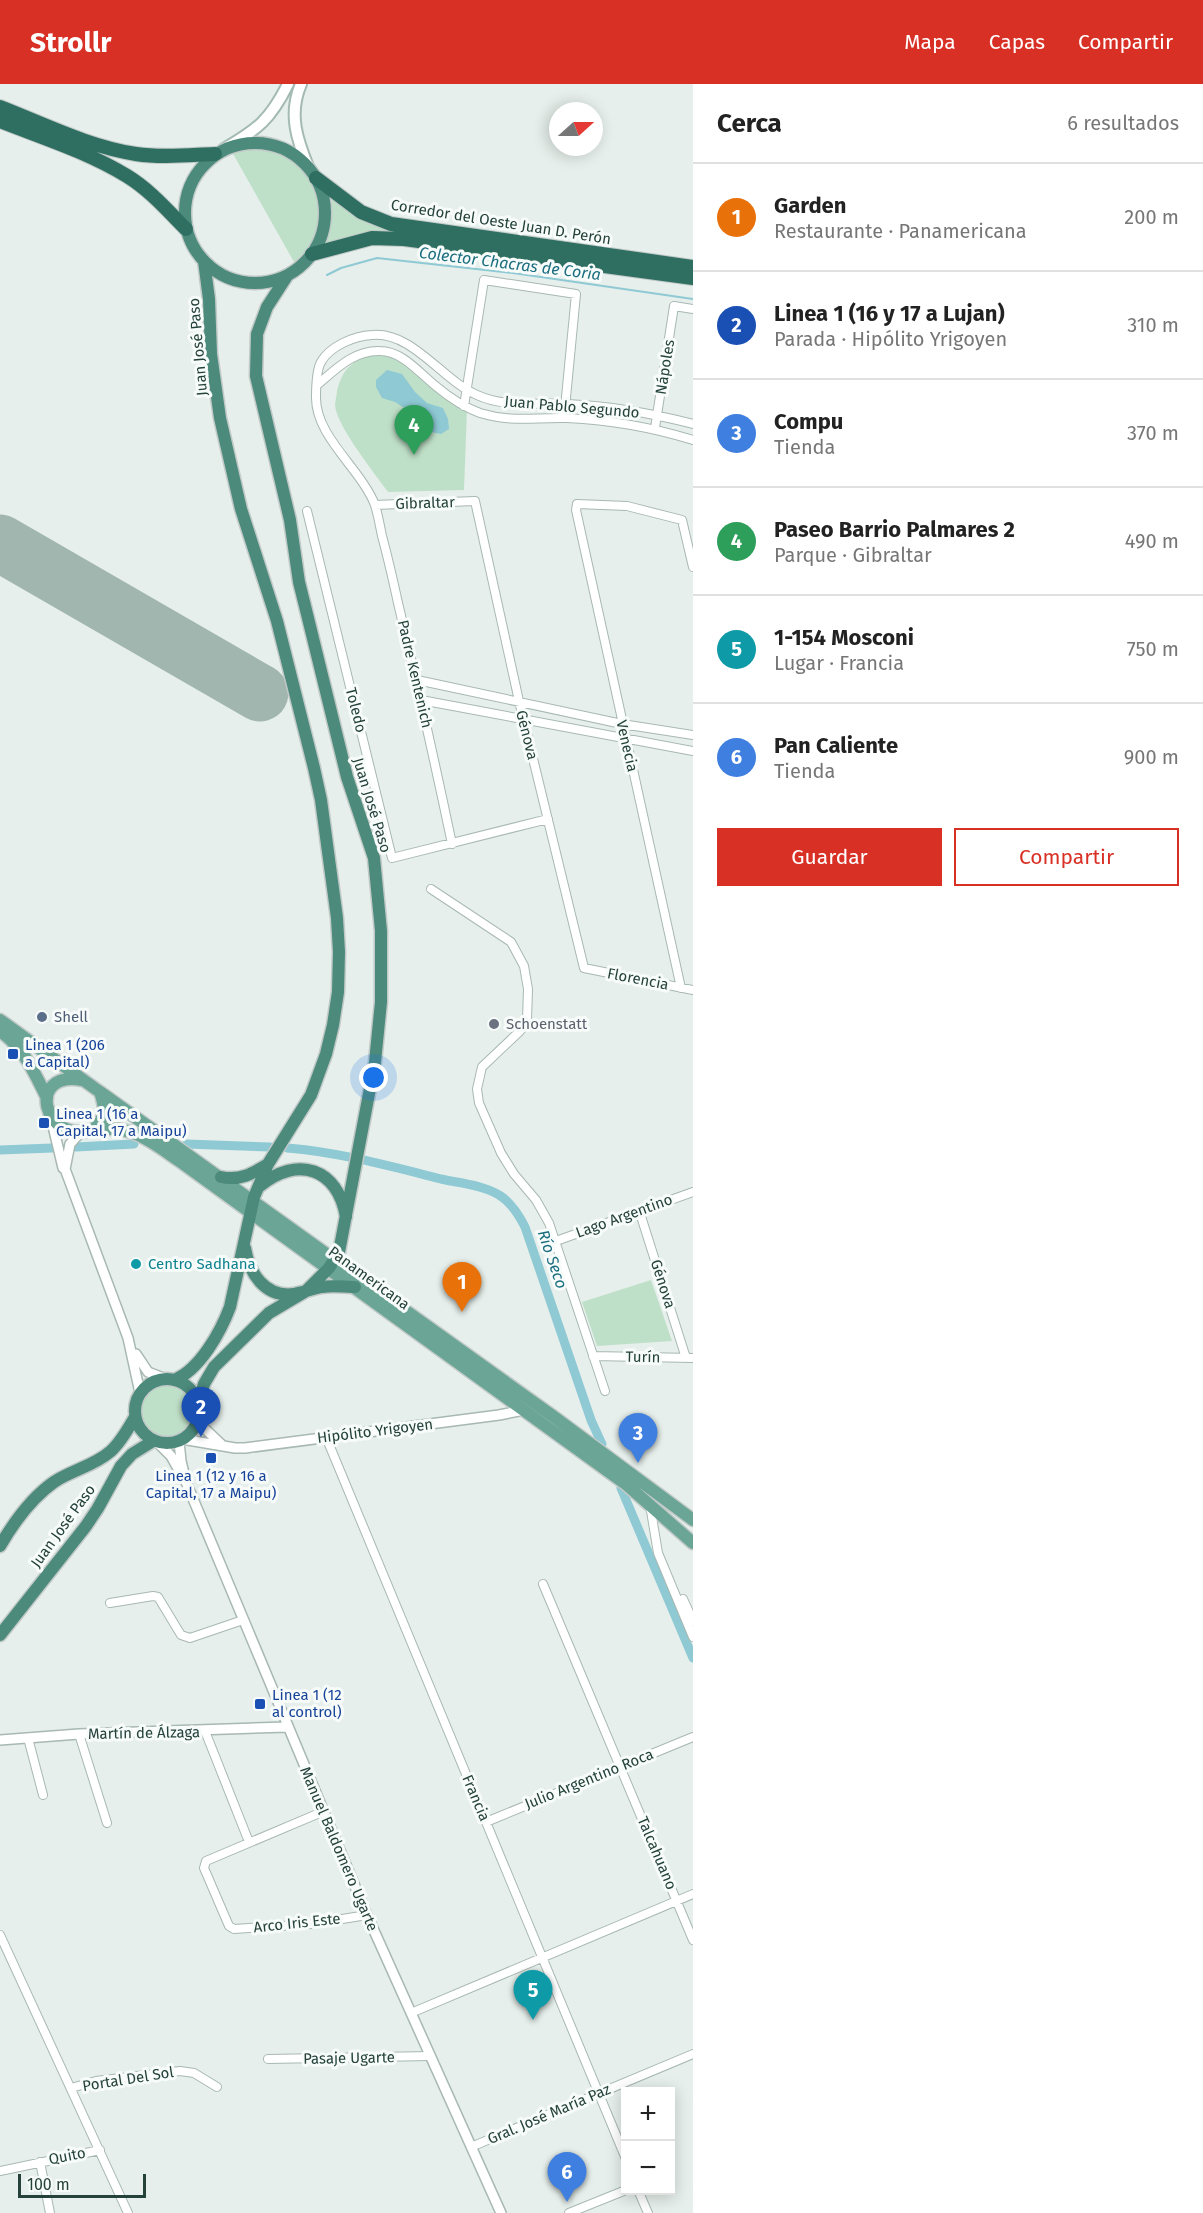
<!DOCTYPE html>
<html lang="es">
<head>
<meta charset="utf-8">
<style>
	:root { --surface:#fff; --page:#f6f6f6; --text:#222; --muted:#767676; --line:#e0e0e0; --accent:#d93025 }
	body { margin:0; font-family:"Fira Sans",sans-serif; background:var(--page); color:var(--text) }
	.controls { position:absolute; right:18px; bottom:18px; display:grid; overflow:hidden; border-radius:0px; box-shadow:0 3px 15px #0003 }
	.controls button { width:54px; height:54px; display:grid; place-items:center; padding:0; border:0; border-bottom:2px solid var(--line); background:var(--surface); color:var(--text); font:30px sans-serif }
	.compass { position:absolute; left:549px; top:18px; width:54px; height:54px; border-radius:50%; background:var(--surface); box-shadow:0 3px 15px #0003; rotate:69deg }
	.scale { position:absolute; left:18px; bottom:15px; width:128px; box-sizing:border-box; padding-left:6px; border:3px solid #24423a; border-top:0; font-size:16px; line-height:21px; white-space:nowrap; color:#24423a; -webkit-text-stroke:4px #f7fbf9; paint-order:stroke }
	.you { position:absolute; left:374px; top:994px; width:21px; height:21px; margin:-15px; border:4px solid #fff; border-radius:50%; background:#1a73e8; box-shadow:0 0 0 9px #1a73e833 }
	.badge { display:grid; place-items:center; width:39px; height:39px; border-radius:50%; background:var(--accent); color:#fff; font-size:20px; font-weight:700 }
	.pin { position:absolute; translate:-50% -50px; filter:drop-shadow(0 2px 3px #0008) }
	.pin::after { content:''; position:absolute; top:32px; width:21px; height:18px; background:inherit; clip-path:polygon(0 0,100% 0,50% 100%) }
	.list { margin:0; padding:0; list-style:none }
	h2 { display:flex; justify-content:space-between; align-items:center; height:78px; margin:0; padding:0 24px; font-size:26px }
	h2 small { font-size:20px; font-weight:400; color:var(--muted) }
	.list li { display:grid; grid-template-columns:39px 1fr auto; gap:18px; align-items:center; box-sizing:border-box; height:108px; padding:0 24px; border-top:2px solid var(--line) }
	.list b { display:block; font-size:22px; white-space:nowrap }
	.list p { margin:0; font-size:20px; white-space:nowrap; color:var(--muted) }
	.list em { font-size:20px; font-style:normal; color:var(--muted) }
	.actions { display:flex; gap:12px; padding:18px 24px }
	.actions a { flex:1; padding:14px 0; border:2px solid var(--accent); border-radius:0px; text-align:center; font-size:21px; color:var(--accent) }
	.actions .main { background:var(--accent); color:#fff }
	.map { position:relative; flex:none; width:693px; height:2129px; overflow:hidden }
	header { display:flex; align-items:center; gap:36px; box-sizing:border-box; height:84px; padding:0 30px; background:var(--accent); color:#fff }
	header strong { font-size:28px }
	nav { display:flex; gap:33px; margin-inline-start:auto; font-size:21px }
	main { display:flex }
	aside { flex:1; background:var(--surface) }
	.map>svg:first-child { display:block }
	.green { fill:#bfe0c8 }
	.water { fill:#8ec9d4 }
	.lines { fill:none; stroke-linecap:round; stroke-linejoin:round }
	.stream { stroke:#8ec9d4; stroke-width:2 }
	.canal { stroke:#8ec9d4; stroke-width:9 }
	.runway { stroke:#a2b6b0; stroke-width:57 }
	.minor-casing { stroke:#a8b8b2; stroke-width:10 }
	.tertiary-casing { stroke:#a8b8b2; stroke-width:12 }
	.secondary-casing { stroke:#a4bbb3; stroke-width:14 }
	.primary-casing { stroke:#c2cac8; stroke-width:15 }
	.trunk-casing { stroke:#c2cac8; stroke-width:15 }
	.motorway-casing { stroke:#c2cac8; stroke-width:16 }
	.minor { stroke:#fff; stroke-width:8 }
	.tertiary { stroke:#fff; stroke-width:9 }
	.secondary { stroke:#fff; stroke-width:10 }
	.primary { stroke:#6aa596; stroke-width:12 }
	.trunk { stroke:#4c8a7c; stroke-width:12 }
	.motorway { stroke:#2f6f62; stroke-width:14 }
	.service-dot { fill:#5c6f8a; stroke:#f7fbf9; stroke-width:2 }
	.worship-dot { fill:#6b7280; stroke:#f7fbf9; stroke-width:2 }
	.transit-dot { fill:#1a4fb4; stroke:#f7fbf9; stroke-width:2 }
	.culture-dot { fill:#0f9aa8; stroke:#f7fbf9; stroke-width:2 }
	.labels { text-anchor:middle; stroke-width:6; stroke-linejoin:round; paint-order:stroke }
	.street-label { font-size:15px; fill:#24423a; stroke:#f7fbf9 }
	.service-label { font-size:15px; fill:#4e5e75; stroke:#f7fbf9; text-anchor:start }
	.worship-label { font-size:15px; fill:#5b616d; stroke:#f7fbf9; text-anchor:start }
	.transit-label { font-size:15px; fill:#164399; stroke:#f7fbf9; text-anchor:start }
	.culture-label { font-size:15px; fill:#0d838f; stroke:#f7fbf9; text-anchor:start }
	.water-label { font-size:16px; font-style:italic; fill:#1c6f80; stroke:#f7fbf9 }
</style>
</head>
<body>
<header>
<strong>Strollr</strong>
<nav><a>Mapa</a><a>Capas</a><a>Compartir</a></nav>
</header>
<main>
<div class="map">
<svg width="693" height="2129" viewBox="0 0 693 2129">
	<rect width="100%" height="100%" fill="#e6efeb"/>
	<!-- green -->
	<path class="green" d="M 247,64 C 312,62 345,135 294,178 L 232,68 Z
		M 332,112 L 407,147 L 324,163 L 331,140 Z
		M 379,269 L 399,273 L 467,325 L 464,406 L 388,408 C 375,390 336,341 335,321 C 335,317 337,311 337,307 C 343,282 355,275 379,269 Z
		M 651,1196 L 672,1257 L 597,1262 L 582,1218 Z
		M140 1326a26 26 0 1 1 52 0a26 26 0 1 1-52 0Z"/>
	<!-- water -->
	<path class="water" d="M 387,286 L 402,290 L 415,308 L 427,319 L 443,324 L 448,335 L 449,345 L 441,350 L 426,347 L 406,325 L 395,318 L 382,314 L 376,303 L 376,296 Z"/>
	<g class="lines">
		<!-- stream -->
		<path class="stream" d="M 327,191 L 341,184 L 377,174 L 513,189 L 693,215"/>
		<!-- canal -->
		<path class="canal" d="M 186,1060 L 270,1063
			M 76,1063 L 134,1060
			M 287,1064 C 339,1068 390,1082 441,1095 C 459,1099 483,1101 499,1111 C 511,1118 519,1131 525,1143 L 591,1336 L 602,1360
			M 0,1066 L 52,1064
			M 621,1404 L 693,1574"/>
		<!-- runway -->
		<path class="runway" d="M 0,459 L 260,609"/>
		<defs>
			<path id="minor" d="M 317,301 C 336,285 354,266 380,267 C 403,267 420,290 437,303 C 450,314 464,323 480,329 C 513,339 534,333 567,334 C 610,336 651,343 693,356
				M 464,322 L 484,196 L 576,210 L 564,334
				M 655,344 L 674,222 L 693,225
				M 375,421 L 475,417 L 519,617 L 584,884 L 693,906
				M 307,427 L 392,774 L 548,735
				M 417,596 L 622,640 L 693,651
				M 421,616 L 693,667
				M 452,760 C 435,679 417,599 398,519 C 393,496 388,474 382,452 C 380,442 378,431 375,421 C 361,385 316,353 316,314 C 316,304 316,287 321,278 C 330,262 354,252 372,251 C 412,247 442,296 477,311 C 505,324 537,318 567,320 C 610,322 651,329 693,340
				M 431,805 L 511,858 L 524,882 L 528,905 L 527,936 L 520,947 L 482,983 L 477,1005 L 479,1019 L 501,1069 L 514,1090 L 536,1116 L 549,1139 L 605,1307
				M 681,904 L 576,426 L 577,420 L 627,422 L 682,436 L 693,483
				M 639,1126 L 686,1274
				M 556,1157 L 693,1108
				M 593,1272 L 693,1274
				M 326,1353 L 626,2075
				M 650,1421 L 658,1469 L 693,1553
				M 543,1500 L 693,1856
				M 683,1515 L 693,1537
				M 110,1519 L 153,1512 L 158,1513 L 181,1551 L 190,1554 L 243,1536
				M 205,1647 L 249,1758
				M 79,1650 L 107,1739
				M 28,1654 L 43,1711
				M 322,1728 L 206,1777 L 204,1784 L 229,1842 L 234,1845 L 311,1840 L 367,1831
				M 486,1738 L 693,1653
				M 0,1851 L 128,2129
				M 411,1929 L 693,1810
				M 268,1975 L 430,1972
				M 71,2004 L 96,1997 L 180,1987 L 194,1989 L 217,2003
				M 471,2063 L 693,1970
				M 40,2078 L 50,2129
				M 0,2087 L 100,2066
				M 638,2106 L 648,2129
				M 569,2129 L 626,2106"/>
			<path id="tertiary" d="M 51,1034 L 63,1084
				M 80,1049 L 70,1060 L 65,1085 L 128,1254 L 140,1309
				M 136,1270 L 148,1288 L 166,1295
				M 198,1332 L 203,1343 L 221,1360
				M 182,1355 L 235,1364 L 245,1364 L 499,1331 L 524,1326
				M 179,1357 L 181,1377 L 186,1398 L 367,1831 L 501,2129
				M 157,1358 L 171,1372 L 180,1388
				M 0,1656 L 79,1650 L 287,1643"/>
			<path id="secondary" d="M 301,0 C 288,30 297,56 309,85
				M 224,65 C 258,45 270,36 288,0"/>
			<path id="primary" d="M 0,936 L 100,1008 C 106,1025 106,1034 93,1046 C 43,1061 25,986 82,996
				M 0,947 C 24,964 34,988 47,1014
				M 100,1008 L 554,1333 L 693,1436
				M 93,1046 C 131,1040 149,1056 178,1076 L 627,1401 L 693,1459"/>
			<path id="trunk" d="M185 129a70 70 0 1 1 140 0a70 70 0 1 1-140 0Z
				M 221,1093 C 240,1097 252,1090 268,1080
				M 260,1102 C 297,1071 338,1084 346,1133
				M 245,1164 C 249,1189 265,1214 294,1210 C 303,1208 313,1205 322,1203 C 333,1201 344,1203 355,1203
				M135 1327a32 32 0 1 1 64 0a32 32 0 1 1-64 0Z
				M 174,1296 C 200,1286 221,1247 230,1223 L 254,1113 L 268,1080 L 311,1011 L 326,970 L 333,941 L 338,908 L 339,868 L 337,834 L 321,716 L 314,684 L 277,537 L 241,425 L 220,334 L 211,270 L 209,215 L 204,177
				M 198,1320 L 204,1300 L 214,1283 L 269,1229 L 306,1207 L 329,1184 L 339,1168 L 375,978 L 381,918 L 381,847 L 374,774 L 347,693 L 307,530 L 299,498 L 290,436 L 256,292 L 257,250 L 267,223 L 287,192
				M 0,1462 C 14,1438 31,1414 54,1398 C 72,1386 94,1382 111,1367 C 121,1358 128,1345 135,1333
				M 0,1551 L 86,1442 L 98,1424 L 121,1382 L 132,1370 L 153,1357"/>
			<path id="motorway" d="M 0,23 C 44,40 89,63 136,70 C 162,74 189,71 215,70
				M 0,37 C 43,54 88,68 127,92 C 150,106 168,127 186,145
				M 316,94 L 361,128 L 391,140 L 693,183
				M 312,170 L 372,154 L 404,155 L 693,194"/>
		</defs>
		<!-- minor casing -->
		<use href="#minor" class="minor-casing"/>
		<!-- tertiary casing -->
		<use href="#tertiary" class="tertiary-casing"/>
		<!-- secondary casing -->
		<use href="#secondary" class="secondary-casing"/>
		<!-- primary casing -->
		<use href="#primary" class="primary-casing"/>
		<!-- trunk casing -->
		<use href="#trunk" class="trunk-casing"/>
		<!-- motorway casing -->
		<use href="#motorway" class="motorway-casing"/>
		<!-- minor -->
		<use href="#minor" class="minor"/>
		<!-- tertiary -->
		<use href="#tertiary" class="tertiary"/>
		<!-- secondary -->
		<use href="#secondary" class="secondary"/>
		<!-- primary -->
		<use href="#primary" class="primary"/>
		<!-- trunk -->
		<use href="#trunk" class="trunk"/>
		<!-- motorway -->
		<use href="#motorway" class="motorway"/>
	</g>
	<!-- markers -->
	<circle class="service-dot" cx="42" cy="933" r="6"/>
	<circle class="worship-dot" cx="494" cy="940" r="6"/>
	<g class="transit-dot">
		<rect x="7" y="964" width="12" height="12" rx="3"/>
		<rect x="38" y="1033" width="12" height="12" rx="3"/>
		<rect x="205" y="1368" width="12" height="12" rx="3"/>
		<rect x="254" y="1614" width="12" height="12" rx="3"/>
	</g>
	<circle class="culture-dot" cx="136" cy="1180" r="6"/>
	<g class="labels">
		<!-- street labels -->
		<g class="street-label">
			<text transform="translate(501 138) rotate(9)" y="5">Corredor del Oeste Juan D. Perón</text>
			<text transform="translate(198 263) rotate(-95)" y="5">Juan José Paso</text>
			<text transform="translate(665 283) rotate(-81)" y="5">Nápoles</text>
			<text transform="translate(572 323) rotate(5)" y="5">Juan Pablo Segundo</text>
			<text transform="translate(425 419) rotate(-2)" y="5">Gibraltar</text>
			<text transform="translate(415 590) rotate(77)" y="5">Padre Kentenich</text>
			<text transform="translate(356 626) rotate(76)" y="5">Toledo</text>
			<text transform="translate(527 651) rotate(76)" y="5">Génova</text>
			<text transform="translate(627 662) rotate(77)" y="5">Venecia</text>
			<text transform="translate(372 721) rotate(73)" y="5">Juan José Paso</text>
			<text transform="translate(638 895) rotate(11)" y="5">Florencia</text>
			<text transform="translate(624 1132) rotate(-20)" y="5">Lago Argentino</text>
			<text transform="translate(369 1194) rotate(36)" y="5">Panamericana</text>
			<text transform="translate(663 1200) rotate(72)" y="5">Génova</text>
			<text transform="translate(643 1273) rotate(1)" y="5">Turín</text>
			<text transform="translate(375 1347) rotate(-7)" y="5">Hipólito Yrigoyen</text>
			<text transform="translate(63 1442) rotate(-54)" y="5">Juan José Paso</text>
			<text transform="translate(144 1649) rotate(-1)" y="5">Martín de Álzaga</text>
			<text transform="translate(589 1695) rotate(-22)" y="5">Julio Argentino Roca</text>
			<text transform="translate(476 1714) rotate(67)" y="5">Francia</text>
			<text transform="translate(339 1765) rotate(67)" y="5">Manuel Baldomero Ugarte</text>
			<text transform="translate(657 1769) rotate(67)" y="5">Talcahuano</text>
			<text transform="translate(297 1839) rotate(-6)" y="5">Arco Iris Este</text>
			<text transform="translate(349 1974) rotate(-1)" y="5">Pasaje Ugarte</text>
			<text transform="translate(128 1995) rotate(-9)" y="5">Portal Del Sol</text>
			<text transform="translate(549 2030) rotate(-23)" y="5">Gral. José María Paz</text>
			<text transform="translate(67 2072) rotate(-11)" y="5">Quito</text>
		</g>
		<!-- service labels -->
		<g class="service-label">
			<text x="54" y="938">Shell</text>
		</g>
		<!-- worship labels -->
		<g class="worship-label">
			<text x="506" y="945">Schoenstatt</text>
		</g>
		<!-- transit labels -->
		<g class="transit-label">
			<text x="25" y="966">Linea 1 (206<tspan x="25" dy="17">a Capital)</tspan></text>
			<text x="56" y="1035">Linea 1 (16 a<tspan x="56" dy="17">Capital, 17 a Maipu)</tspan></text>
			<text x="211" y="1397" text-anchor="middle">Linea 1 (12 y 16 a<tspan x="211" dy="17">Capital, 17 a Maipu)</tspan></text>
			<text x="272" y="1616">Linea 1 (12<tspan x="272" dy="17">al control)</tspan></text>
		</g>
		<!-- culture labels -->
		<g class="culture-label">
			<text x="148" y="1185">Centro Sadhana</text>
		</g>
		<!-- water labels -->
		<g class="water-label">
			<text transform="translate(510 179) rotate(7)" y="6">Colector Chacras de Coria</text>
			<text transform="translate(553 1175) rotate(71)" y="6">Río Seco</text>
		</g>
	</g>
</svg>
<div class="controls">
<button>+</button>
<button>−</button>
</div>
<svg class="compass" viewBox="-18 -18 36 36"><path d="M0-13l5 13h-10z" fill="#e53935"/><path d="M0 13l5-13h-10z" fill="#767676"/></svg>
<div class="scale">100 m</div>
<div class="you"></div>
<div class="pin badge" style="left:462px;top:1228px;background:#e8710a">1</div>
<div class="pin badge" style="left:201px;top:1353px;background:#1a4fb4">2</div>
<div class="pin badge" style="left:638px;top:1379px;background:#3f7fe0">3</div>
<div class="pin badge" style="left:414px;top:371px;background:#2e9e5b">4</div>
<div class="pin badge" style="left:533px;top:1936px;background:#0f9aa8">5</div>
<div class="pin badge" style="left:567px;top:2118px;background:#3f7fe0">6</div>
</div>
<aside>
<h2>Cerca<small>6 resultados</small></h2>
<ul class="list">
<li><span class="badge" style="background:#e8710a">1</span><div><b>Garden</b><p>Restaurante · Panamericana</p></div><em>200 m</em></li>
<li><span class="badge" style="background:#1a4fb4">2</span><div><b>Linea 1 (16 y 17 a Lujan)</b><p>Parada · Hipólito Yrigoyen</p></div><em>310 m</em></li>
<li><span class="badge" style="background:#3f7fe0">3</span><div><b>Compu</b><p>Tienda</p></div><em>370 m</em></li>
<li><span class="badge" style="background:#2e9e5b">4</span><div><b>Paseo Barrio Palmares 2</b><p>Parque · Gibraltar</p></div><em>490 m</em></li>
<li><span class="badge" style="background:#0f9aa8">5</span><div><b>1-154 Mosconi</b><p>Lugar · Francia</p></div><em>750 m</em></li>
<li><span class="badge" style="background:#3f7fe0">6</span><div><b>Pan Caliente</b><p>Tienda</p></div><em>900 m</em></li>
</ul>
<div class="actions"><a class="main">Guardar</a><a>Compartir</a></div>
</aside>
</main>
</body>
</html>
